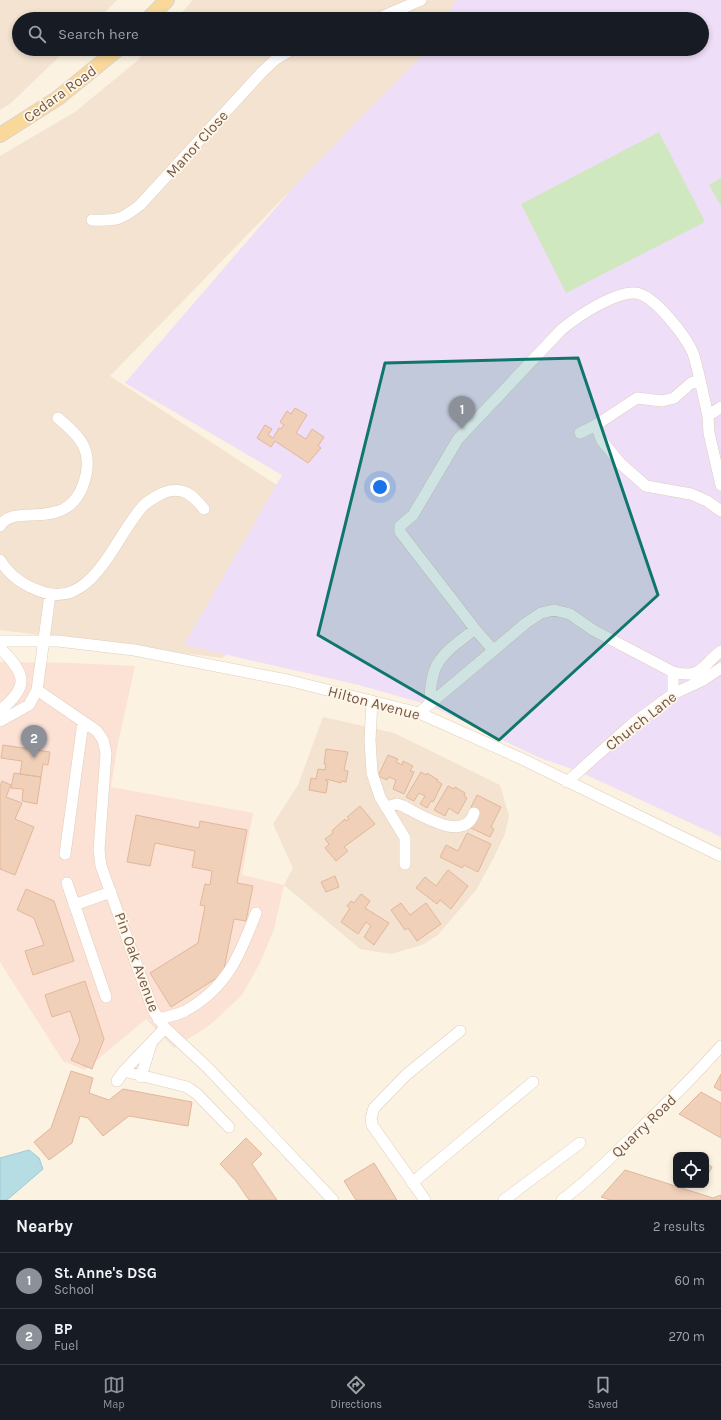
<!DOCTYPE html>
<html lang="en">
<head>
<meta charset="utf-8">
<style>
	:root { --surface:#171b24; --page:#242831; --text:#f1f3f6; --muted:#9ea1a6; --line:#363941; --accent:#8c9099 }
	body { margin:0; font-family:Karla,sans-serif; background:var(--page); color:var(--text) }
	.controls { position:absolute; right:12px; bottom:12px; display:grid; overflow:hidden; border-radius:8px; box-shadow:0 2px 6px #0003 }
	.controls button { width:36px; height:36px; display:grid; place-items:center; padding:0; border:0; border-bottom:1px solid var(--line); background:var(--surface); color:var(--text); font:20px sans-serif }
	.you { position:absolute; left:380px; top:487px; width:14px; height:14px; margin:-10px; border:3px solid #fff; border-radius:50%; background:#1a73e8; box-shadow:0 0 0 6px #1a73e833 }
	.badge { display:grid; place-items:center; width:26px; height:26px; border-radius:50%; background:var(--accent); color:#fff; font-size:13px; font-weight:700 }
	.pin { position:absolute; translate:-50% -33px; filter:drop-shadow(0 1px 2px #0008) }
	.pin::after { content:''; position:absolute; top:21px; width:14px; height:12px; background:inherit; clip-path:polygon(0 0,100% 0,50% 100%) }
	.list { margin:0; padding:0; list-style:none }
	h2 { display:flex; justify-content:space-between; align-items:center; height:52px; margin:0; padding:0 16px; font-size:17px }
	h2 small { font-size:13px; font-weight:400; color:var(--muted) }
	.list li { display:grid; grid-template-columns:26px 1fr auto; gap:12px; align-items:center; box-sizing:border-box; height:56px; padding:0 16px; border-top:1px solid var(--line) }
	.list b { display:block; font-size:15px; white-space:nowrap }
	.list p { margin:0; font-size:13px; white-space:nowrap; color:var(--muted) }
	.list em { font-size:13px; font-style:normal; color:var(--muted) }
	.icon { flex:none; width:22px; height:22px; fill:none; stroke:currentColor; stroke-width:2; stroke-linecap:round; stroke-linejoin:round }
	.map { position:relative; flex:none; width:721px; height:1200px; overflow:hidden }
	.search { position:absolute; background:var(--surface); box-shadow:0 2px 6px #0003; left:12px; right:12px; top:12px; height:44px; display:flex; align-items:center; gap:10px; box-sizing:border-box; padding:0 14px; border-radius:22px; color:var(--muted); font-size:15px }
	.sheet { height:164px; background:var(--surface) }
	nav { display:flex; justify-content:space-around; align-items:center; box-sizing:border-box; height:56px; border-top:1px solid var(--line); background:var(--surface); font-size:11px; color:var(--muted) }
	nav a { display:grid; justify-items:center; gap:2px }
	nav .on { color:var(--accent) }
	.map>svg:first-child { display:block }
	.residential { fill:#f3e3d0 }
	.commercial { fill:#fce1d5 }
	.education { fill:#efdef7 }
	.green { fill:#d0e8c0 }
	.water { fill:#b6dde4; stroke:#9dccd6 }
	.building { fill:#f0d0b9; stroke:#e2b79a }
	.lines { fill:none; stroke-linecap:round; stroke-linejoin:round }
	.minor-casing { stroke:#dfcebd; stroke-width:12 }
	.major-casing { stroke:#dad4d0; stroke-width:16 }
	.minor { stroke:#fff; stroke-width:11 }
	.major { stroke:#f9d89a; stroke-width:14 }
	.marked { fill:#0f766e; fill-opacity:0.2; stroke:#0f766e; stroke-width:3; stroke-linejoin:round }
	.labels { text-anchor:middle; stroke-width:3.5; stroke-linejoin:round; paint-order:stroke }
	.street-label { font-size:15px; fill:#725849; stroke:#fff6e7 }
</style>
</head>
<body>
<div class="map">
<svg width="721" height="1200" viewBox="0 0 721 1200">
	<rect width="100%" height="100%" fill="#fbf2e1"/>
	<!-- residential -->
	<path class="residential" d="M 0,0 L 117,0 L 98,19 L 19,19 L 19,49 L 67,49 L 10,104 L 0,110 Z
		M 193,0 L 459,0 L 450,19 L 176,19 Z
		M 148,49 L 428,49 L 110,376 L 370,546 L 222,658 L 0,630 L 0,156 L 75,112 L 137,61 Z
		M 323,717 L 394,733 L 500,785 L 509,816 L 505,834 L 493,859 L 476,890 L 438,935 L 422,945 L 391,954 L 360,949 L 284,885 L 293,868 L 273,824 L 298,785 Z"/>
	<!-- commercial -->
	<path class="commercial" d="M 0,662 L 73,663 L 135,666 L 117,748 L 111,787 L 253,813 L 242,875 L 284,885 L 274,929 L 260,963 L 242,995 L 210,1025 L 174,1048 L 146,1019 L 85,1070 L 63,1061 L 0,962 Z"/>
	<!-- education -->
	<path class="education" d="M 456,0 L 721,0 L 721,837 L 580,772 L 538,757 L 429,705 L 359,685 L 184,645 L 282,475 L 125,383 L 299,181 L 428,49 L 702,49 L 702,19 L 446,19 Z"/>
	<!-- green -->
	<path class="green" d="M 659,132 L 705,222 L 566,293 L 521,204 Z
		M 721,178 L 721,206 L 709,185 Z"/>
	<!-- water -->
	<path class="water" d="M 29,1150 L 39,1158 L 43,1169 L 7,1200 L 0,1200 L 0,1158 Z"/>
	<!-- building -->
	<path class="building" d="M 295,408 L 307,415 L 296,433 L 306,439 L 312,429 L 324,437 L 318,446 L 321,448 L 308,463 L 275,441 L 271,447 L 257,438 L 265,425 L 272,429 L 268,435 L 273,438 L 279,428 L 281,429 L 284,425 L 280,422 L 287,411 L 291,414 Z
		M 3,745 L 50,752 L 48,765 L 43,764 L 41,777 L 20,774 L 22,761 L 1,758 Z
		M 326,749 L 348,752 L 344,770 L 348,771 L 346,782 L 341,781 L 341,783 L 326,779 L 326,781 L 328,781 L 326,793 L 309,790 L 311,778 L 316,779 L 318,769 L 325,770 L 326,764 L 324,764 Z
		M 388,755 L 398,759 L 396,762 L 402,765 L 403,761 L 413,766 L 410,771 L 414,772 L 404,794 L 393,789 L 396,780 L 389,777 L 387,780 L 378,776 Z
		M 421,772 L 426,775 L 427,773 L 438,780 L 437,781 L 442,784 L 433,802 L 431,801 L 427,808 L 420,804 L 425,796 L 419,793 L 414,801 L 406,797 Z
		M 14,773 L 41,777 L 37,804 L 22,801 L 23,789 L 11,788 Z
		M 2,781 L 11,785 L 6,797 L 22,803 L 15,819 L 34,827 L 15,875 L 0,869 L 0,786 Z
		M 448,786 L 454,789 L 455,787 L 465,793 L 464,796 L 467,798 L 458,814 L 449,808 L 445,816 L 434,810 Z
		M 477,795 L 501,807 L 491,827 L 494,829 L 490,837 L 471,828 L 479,812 L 471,807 Z
		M 360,806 L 375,824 L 344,847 L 348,851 L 336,861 L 325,848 L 329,844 L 325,839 L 333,833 L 332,831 L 337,826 L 345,819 L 346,821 L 349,819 L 347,817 Z
		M 136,815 L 199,828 L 200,821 L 247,830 L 237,883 L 253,886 L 246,921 L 234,919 L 223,974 L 171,1007 L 150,973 L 198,943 L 205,906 L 200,905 L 205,884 L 210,885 L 212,871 L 192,867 L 195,851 L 155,843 L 150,866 L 127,862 Z
		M 467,833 L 491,844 L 478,872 L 464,865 L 462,868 L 440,857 L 446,845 L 458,851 Z
		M 448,870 L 468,886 L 451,909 L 440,900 L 437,904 L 416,888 L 425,877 L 436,886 Z
		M 335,876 L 339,887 L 326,892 L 321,882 Z
		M 26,889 L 54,901 L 74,961 L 33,975 L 25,951 L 44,945 L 34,918 L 17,910 Z
		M 361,894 L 370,901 L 365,908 L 389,923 L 374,945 L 364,937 L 371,926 L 366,922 L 358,934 L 341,922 L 350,908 L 347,906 L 351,901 L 354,903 Z
		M 401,903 L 410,915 L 426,903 L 441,924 L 417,941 L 408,928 L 405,930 L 391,910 Z
		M 85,981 L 104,1039 L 92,1069 L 71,1060 L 80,1040 L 70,1011 L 52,1017 L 45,995 Z
		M 71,1071 L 93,1078 L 89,1093 L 109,1100 L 123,1089 L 192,1102 L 188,1126 L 129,1116 L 103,1136 L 88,1118 L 80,1116 L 72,1143 L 49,1160 L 34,1142 L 51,1128 Z
		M 721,1074 L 721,1091 L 714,1087 Z
		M 701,1092 L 721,1103 L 721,1138 L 679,1114 Z
		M 246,1138 L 262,1154 L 252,1164 L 277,1200 L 249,1200 L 236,1181 L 220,1164 Z
		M 374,1163 L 397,1200 L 356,1200 L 344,1181 Z
		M 706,1163 L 712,1167 L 706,1178 Z
		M 625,1170 L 713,1198 L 721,1195 L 721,1200 L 610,1200 L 601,1197 Z"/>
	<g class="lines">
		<defs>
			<path id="minor" d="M 377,19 L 421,0
				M 92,220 C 116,221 121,220 140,205 L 262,72 L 276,59 L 293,49
				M 708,416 L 721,407
				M 596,425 L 602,441 L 621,464 L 646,486 L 691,494 L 707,501 L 721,511
				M 580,433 L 596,425 L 637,398 L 662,401 L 674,398 L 691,383 L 700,380 L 708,416 L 709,433 L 721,485
				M 0,526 C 14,500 72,538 86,475 C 92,447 77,434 58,418
				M 0,560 C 9,575 23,585 40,591 C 92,612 115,536 143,506 C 148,501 157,496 163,493 C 182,485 193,495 204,509
				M 0,641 L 58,641 L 134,650 L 287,680 L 419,713 L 520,758 L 721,856
				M 0,648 C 25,673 31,686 0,710
				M 493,650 L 475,629 L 400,532 L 400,526 L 413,515 L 458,439 L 562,329 C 578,316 614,292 635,293 C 654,294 686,337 693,353 C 696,362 698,371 700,380
				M 37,690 L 97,731 L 103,740 L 106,753 L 99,850 L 101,866 L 153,1010 L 165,1028 L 207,1067 L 333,1200
				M 673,694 L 673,672 C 702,680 703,664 721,651
				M 372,701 L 370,740 L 372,773 L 380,797 L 405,838 L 405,864
				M 430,704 C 430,660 442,655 475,629
				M 419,713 L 526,623 L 541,613 L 554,610 L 570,614 L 593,630 L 673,672
				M 0,721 L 29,705 L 37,690 L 50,595
				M 567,782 L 632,724 L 673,694 L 703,680 L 721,668
				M 386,807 L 397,804 L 403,806 C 419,814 465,844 474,813
				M 65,854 L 83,722
				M 67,883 L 106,997
				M 74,905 L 111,892
				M 158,1019 C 167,1017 177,1015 185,1011 C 227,988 240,955 256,913
				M 124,1071 L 187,1087 L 197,1094 L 229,1127
				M 141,1077 L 151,1044
				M 117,1081 L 124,1071 L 165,1028
				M 412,1183 L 533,1082
				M 425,1200 L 372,1125 L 371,1118 L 374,1108 L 406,1075 L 460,1031
				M 504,1200 L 580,1143
				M 562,1200 C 588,1181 610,1158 633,1136 C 663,1107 693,1078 721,1046"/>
			<path id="major" d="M 148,19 L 167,0
				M 0,135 L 58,98 L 118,49"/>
		</defs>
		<!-- minor casing -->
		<use href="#minor" class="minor-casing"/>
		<!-- major casing -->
		<use href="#major" class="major-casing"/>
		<!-- minor -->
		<use href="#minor" class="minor"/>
		<!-- major -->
		<use href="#major" class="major"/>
	</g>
	<!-- marked area -->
	<path class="marked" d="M 578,358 L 658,595 L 499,740 L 318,635 L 385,363 Z"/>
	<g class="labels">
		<!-- street labels -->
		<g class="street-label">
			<text transform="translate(60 94) rotate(-36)" y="5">Cedara Road</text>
			<text transform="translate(197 144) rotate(-48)" y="5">Manor Close</text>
			<text transform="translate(374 703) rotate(15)" y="5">Hilton Avenue</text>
			<text transform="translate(641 721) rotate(-38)" y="5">Church Lane</text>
			<text transform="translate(137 962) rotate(70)" y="5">Pin Oak Avenue</text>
			<text transform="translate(644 1126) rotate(-44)" y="5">Quarry Road</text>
		</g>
	</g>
</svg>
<div class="controls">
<button><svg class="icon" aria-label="locate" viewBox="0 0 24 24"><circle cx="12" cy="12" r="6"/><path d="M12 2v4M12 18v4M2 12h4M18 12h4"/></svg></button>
</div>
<div class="you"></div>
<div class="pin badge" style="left:462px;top:429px">1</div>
<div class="pin badge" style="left:34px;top:758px">2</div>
<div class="search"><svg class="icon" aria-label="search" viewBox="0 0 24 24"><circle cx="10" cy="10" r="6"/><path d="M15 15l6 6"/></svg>Search here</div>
</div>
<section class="sheet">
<h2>Nearby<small>2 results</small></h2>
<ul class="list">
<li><span class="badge">1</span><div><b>St. Anne's DSG</b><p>School</p></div><em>60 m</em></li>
<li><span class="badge">2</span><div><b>BP</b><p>Fuel</p></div><em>270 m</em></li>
</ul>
</section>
<nav>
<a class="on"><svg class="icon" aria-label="map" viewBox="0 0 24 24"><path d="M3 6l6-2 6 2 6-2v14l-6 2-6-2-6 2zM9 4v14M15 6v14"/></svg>Map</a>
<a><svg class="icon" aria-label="directions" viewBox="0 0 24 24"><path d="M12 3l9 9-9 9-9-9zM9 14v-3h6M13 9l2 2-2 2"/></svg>Directions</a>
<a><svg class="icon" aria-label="saved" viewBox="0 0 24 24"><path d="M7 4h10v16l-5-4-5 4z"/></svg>Saved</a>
</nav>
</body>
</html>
